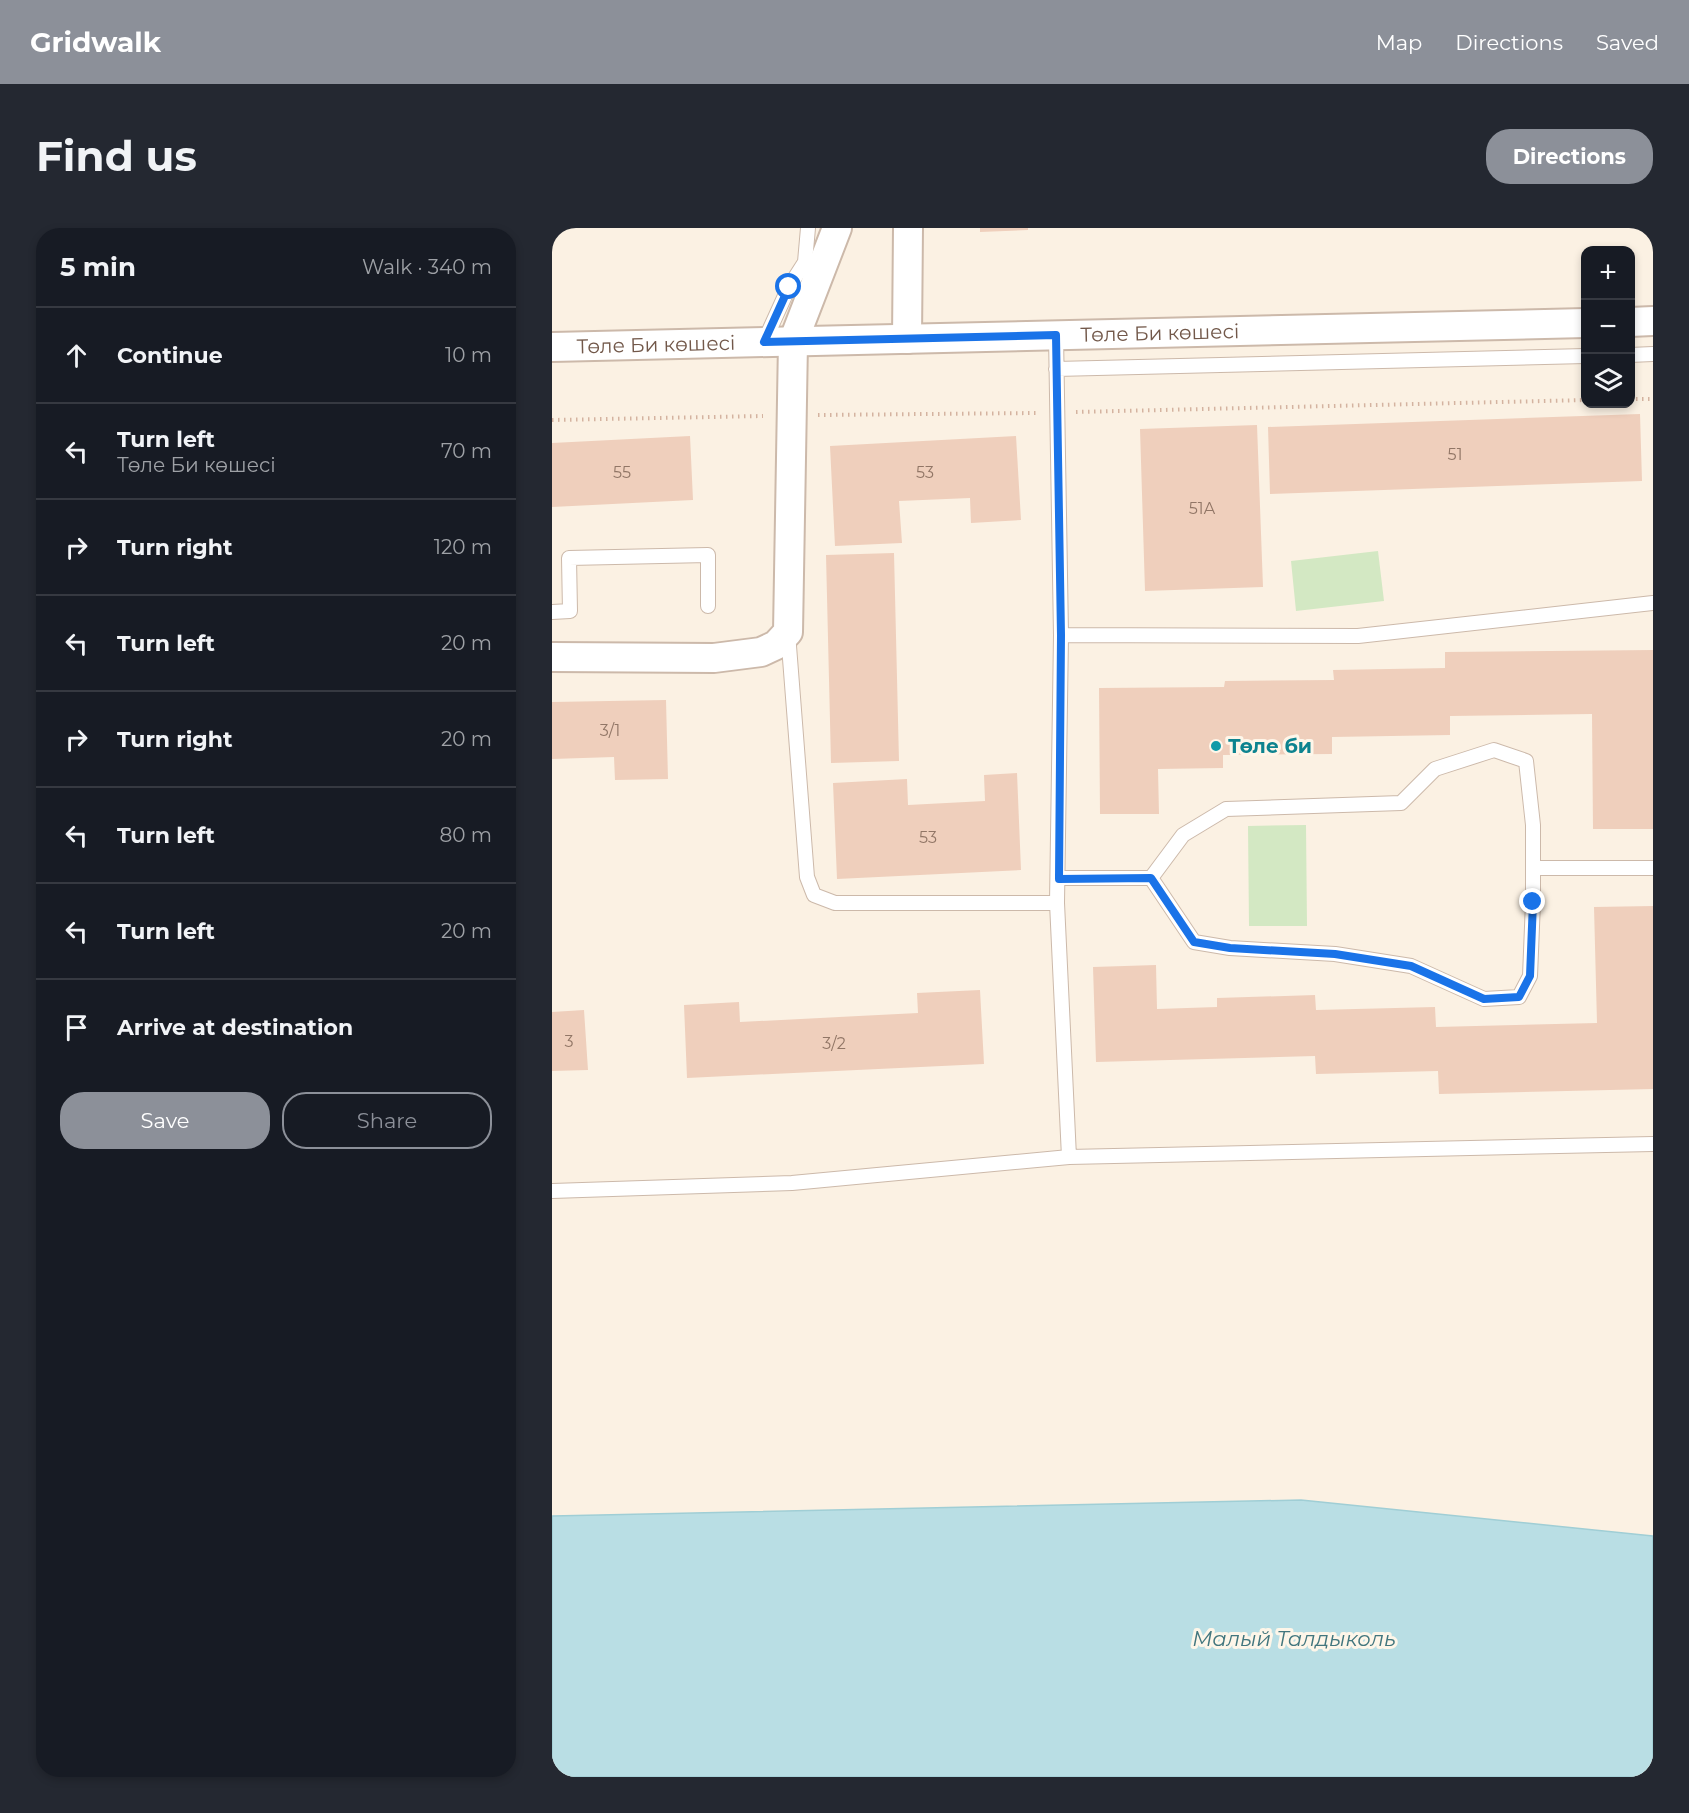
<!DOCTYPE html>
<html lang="en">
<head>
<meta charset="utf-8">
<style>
	:root { --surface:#171b24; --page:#242831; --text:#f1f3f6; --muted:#9ea1a6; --line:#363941; --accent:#8c9099 }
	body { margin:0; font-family:Montserrat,sans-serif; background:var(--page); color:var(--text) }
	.controls { position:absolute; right:18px; top:18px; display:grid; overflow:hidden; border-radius:12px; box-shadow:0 3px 9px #0003 }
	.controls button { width:54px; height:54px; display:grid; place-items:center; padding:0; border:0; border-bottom:2px solid var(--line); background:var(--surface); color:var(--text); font:30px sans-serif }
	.stop { position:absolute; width:18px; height:18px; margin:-14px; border:4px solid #1a73e8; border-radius:50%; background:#fff }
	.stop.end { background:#1a73e8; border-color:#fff; box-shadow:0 2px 6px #0008 }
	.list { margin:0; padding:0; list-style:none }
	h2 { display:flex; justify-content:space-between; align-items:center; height:78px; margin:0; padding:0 24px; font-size:26px }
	h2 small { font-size:20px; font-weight:400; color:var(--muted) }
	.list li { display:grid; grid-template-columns:39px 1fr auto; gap:18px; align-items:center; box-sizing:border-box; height:96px; padding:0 24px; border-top:2px solid var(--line) }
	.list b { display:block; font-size:22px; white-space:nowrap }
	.list p { margin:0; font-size:20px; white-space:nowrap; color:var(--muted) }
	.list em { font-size:20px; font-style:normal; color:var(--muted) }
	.actions { display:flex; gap:12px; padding:18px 24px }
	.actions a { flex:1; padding:14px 0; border:2px solid var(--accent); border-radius:24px; text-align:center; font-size:21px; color:var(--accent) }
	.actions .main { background:var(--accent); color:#fff }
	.icon { flex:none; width:33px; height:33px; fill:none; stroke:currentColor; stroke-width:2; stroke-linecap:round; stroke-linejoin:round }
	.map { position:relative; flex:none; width:1101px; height:1549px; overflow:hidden; border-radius:24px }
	header { display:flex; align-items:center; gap:36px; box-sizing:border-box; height:84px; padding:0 30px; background:var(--accent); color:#fff }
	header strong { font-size:28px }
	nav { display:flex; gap:33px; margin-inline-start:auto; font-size:21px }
	.intro { display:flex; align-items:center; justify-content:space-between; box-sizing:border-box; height:144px; padding:0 36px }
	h1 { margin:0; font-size:42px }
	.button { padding:15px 27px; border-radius:24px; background:var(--accent); color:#fff; font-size:21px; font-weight:700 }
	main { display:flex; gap:36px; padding:0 36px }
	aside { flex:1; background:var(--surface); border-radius:24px; box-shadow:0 3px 9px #0003 }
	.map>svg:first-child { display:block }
	.green { fill:#d3e8c3 }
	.water { fill:#b9dee4; stroke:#a0ced5; stroke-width:1.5 }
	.building { fill:#efcfbc }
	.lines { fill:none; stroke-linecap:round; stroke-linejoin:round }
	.lane-casing { stroke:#ccb9aa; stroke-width:16 }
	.street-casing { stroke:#ccb9aa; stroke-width:32 }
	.path { stroke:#d4b3a0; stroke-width:4; stroke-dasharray:1.5 4.5; stroke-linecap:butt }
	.lane { stroke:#fff; stroke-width:14 }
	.street { stroke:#fff; stroke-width:28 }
	.route { stroke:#1a73e8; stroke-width:8 }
	.culture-dot { fill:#0f9aa8; stroke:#fef6e9; stroke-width:2 }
	.labels { text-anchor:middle; stroke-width:6; stroke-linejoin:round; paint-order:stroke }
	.number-label { font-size:16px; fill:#917666 }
	.street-label { font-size:20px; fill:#72584a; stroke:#fef6e9 }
	.culture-label { font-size:20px; font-weight:bold; fill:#0d838f; stroke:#fef6e9; text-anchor:start }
	.water-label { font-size:21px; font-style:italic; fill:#42767e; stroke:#fef6e9 }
</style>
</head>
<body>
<header>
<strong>Gridwalk</strong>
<nav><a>Map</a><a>Directions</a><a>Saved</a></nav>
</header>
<div class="intro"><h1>Find us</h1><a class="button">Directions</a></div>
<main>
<aside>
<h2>5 min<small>Walk · 340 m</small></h2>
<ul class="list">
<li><svg class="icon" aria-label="ahead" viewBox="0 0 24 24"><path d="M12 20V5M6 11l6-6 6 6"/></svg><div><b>Continue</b></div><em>10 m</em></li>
<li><svg class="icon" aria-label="left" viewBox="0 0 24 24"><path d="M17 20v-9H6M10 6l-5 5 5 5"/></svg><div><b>Turn left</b><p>Төле Би көшесі</p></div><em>70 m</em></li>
<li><svg class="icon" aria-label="right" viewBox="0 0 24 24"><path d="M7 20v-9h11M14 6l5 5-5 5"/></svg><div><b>Turn right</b></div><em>120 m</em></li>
<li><svg class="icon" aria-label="left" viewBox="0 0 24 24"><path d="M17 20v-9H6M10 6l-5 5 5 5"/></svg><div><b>Turn left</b></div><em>20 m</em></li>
<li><svg class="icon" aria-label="right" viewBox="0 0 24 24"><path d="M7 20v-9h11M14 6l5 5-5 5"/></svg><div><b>Turn right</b></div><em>20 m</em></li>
<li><svg class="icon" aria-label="left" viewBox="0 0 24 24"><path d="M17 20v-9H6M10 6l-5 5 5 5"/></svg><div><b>Turn left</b></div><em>80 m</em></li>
<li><svg class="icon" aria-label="left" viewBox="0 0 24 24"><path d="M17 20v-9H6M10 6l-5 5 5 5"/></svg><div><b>Turn left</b></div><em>20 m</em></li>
<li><svg class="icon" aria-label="arrive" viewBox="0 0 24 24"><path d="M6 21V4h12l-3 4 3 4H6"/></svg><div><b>Arrive at destination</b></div></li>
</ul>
<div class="actions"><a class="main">Save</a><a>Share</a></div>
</aside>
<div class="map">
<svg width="1101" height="1549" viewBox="0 0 1101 1549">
	<rect width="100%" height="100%" fill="#fbf1e3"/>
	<!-- green -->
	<path class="green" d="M 826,323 L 832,373 L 744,383 L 739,333 Z
		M 754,597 L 755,698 L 697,698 L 696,598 Z"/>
	<!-- water -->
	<path class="water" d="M 749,1272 L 1101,1308 L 1101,1549 L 0,1549 L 0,1288 Z"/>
	<!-- building -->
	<path class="building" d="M 428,0 L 476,0 L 476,2 L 428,4 Z
		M 1088,186 L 1090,253 L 718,266 L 716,199 Z
		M 705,197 L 711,359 L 593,363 L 588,201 Z
		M 138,208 L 141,272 L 0,279 L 0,215 Z
		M 464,208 L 469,292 L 419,295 L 418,270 L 347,273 L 350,315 L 283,318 L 278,218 Z
		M 342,325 L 347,533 L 279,535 L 274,327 Z
		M 1101,422 L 1101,601 L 1041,601 L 1040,486 L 898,488 L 898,507 L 780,509 L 780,526 L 671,527 L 671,540 L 606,541 L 607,586 L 548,586 L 547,460 L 672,459 L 673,453 L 782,452 L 781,442 L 893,440 L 893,424 Z
		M 114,472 L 116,551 L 63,552 L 62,529 L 0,531 L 0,474 Z
		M 465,545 L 469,642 L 285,651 L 281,555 L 355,551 L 356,577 L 433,573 L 432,547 Z
		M 1101,678 L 1101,861 L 887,866 L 886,843 L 764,846 L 763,828 L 544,834 L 541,739 L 604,737 L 605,781 L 665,779 L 665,770 L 763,767 L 764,782 L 883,779 L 884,799 L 1045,795 L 1042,679 Z
		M 428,762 L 432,836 L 135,850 L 132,777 L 187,774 L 188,794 L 366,785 L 365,765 Z
		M 32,782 L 36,842 L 0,843 L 0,784 Z"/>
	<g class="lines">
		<defs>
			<path id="lane" d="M 504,107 L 509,407 L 505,675 L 517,929 L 1101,916
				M 212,114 L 237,59 L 253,34 L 256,0
				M 1078,127 L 1101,126
				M 504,141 L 1034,128
				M 0,384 L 18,383 L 17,330 L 156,327 L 156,378
				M 236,405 L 255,649 L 262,667 L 283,675 L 505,675
				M 509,407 L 806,408 L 1101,375
				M 981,640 L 1101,640
				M 507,650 L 599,650 L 642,714 L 678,720 L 783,726 L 859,738 L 932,771 L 967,769 L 978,748 L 981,674 L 981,597 L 974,533 L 942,522 L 883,541 L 849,575 L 674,581 L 631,607 L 599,650
				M 0,963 L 240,955 L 517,929"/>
			<g id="street">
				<path d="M 1078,94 L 1101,93"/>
				<path d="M 355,111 L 356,0"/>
				<path id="s1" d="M 0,119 L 1034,95"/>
				<path d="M 0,429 L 162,430 L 209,424 L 224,417 L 236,404 L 241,114 L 285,0"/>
			</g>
		</defs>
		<!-- lane casing -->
		<use href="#lane" class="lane-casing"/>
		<!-- street casing -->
		<use href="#street" class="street-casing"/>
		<!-- path -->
		<path class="path" d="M 1078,171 L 1101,171
			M 524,184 L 1034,172
			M 266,187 L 484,185
			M 0,192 L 211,188"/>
		<!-- lane -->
		<use href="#lane" class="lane"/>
		<!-- street -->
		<use href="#street" class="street"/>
	</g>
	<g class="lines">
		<!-- route -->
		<path class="route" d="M 237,59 L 212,114 L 504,107 L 509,407 L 507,651 L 599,650 L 642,714 L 678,720 L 783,726 L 859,738 L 932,771 L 967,769 L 978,748 L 981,674"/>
	</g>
	<!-- markers -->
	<circle class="culture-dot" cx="664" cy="518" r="6"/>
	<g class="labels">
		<!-- number labels -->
		<g class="number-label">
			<text x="903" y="232">51</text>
			<text x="70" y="250">55</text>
			<text x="373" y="250">53</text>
			<text x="650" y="286">51А</text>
			<text x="58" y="508">3/1</text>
			<text x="376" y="615">53</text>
			<text x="17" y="819">3</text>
			<text x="282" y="821">3/2</text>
		</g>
		<!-- street labels -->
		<g class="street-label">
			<text dy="7" stroke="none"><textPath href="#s1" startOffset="608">Төле Би көшесі</textPath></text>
			<text dy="7" stroke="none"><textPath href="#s1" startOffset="104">Төле Би көшесі</textPath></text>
		</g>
		<!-- culture labels -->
		<g class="culture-label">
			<text x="676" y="525">Төле би</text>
		</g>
		<!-- water labels -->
		<g class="water-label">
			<text x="742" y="1418">Малый Талдыколь</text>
		</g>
	</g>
</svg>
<div class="controls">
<button>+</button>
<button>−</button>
<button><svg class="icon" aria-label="layers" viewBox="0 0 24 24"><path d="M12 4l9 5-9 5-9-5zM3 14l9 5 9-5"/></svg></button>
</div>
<div class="stop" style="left:237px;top:59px"></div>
<div class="stop end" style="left:981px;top:674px"></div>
</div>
</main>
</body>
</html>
